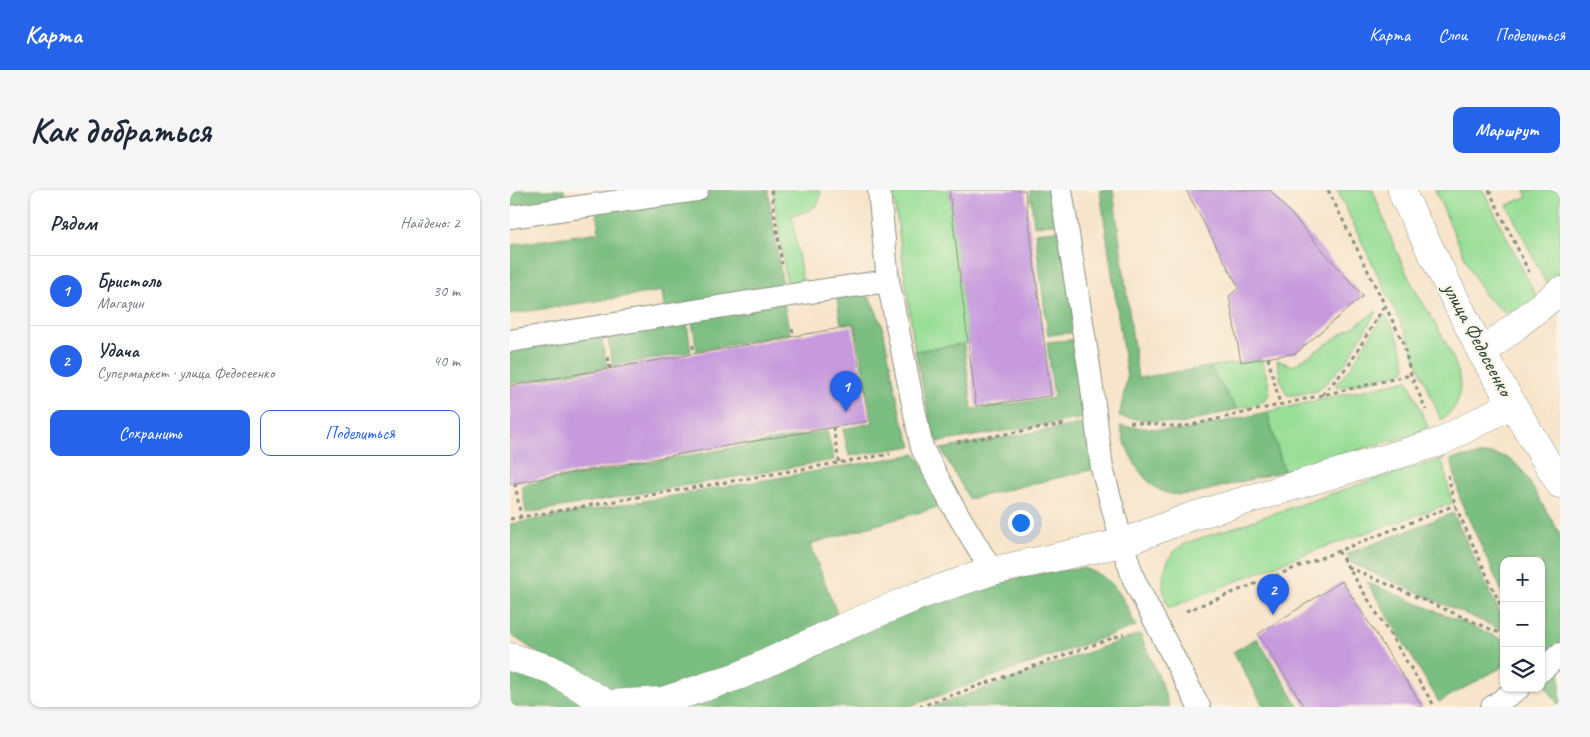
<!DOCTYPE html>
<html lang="ru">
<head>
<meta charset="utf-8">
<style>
	:root { --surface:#fff; --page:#f6f6f7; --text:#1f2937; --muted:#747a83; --line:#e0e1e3; --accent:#2563eb }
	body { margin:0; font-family:Caveat,sans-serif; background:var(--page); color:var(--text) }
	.controls { position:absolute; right:15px; bottom:15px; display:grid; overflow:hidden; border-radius:10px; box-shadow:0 1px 4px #0004 }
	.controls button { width:45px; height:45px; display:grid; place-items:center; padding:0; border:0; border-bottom:1px solid var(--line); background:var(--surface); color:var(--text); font:25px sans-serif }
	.you { position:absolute; left:510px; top:332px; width:18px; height:18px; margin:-12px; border:4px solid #fff; border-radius:50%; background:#1a73e8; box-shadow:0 0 0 8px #1a73e833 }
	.badge { display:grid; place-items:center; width:32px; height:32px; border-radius:50%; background:var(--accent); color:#fff; font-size:16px; font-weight:700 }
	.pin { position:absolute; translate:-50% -41px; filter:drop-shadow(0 1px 2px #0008) }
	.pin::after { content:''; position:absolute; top:26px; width:18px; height:15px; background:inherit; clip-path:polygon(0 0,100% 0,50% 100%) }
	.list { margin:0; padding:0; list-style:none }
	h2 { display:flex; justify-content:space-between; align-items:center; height:65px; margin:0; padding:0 20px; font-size:21px }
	h2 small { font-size:16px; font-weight:400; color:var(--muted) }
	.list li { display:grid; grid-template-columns:32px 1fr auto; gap:15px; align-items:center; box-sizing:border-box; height:70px; padding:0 20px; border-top:1px solid var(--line) }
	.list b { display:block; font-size:19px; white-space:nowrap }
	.list p { margin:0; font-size:16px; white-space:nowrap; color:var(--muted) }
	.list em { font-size:16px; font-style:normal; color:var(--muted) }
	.actions { display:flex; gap:10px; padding:15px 20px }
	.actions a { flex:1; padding:11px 0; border:1px solid var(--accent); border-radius:10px; text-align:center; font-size:18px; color:var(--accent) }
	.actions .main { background:var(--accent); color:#fff }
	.icon { flex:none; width:28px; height:28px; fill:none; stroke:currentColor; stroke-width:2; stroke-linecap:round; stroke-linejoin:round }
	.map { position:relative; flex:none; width:1050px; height:517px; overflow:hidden; border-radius:10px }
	header { display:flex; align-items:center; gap:30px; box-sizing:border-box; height:70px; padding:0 25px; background:var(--accent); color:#fff }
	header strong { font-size:24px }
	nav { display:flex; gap:28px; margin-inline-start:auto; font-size:18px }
	.intro { display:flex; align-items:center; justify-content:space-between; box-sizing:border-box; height:120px; padding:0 30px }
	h1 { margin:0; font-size:35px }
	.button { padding:12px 22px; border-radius:10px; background:var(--accent); color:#fff; font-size:18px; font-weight:700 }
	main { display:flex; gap:30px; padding:0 30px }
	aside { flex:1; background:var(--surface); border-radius:10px; box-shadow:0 1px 4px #0004 }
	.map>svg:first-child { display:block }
	.green { fill:#98de97; stroke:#5c8e66 }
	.forest { fill:#7abd80; stroke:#4c7d5a }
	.building { fill:#c69add }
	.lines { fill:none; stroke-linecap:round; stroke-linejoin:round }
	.lane-casing { stroke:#8b9080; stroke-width:24 }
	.street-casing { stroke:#8b9080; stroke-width:29 }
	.secondary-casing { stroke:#8b9080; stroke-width:29 }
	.path { stroke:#8b9080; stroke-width:3; stroke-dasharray:4 4; stroke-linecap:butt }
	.lane { stroke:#fff; stroke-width:22 }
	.street { stroke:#fff; stroke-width:28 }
	.secondary { stroke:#fff; stroke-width:28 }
	.labels { text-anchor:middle; stroke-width:4.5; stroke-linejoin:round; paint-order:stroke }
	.street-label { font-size:21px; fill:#1f3d34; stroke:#fcf5e5 }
</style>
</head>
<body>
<header>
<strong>Карта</strong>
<nav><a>Карта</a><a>Слои</a><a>Поделиться</a></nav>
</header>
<div class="intro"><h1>Как добраться</h1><a class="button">Маршрут</a></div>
<main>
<aside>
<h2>Рядом<small>Найдено: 2</small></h2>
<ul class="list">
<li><span class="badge">1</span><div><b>Бристоль</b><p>Магазин</p></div><em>30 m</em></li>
<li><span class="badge">2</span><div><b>Удача</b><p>Супермаркет · улица Федосеенко</p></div><em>40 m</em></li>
</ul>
<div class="actions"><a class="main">Сохранить</a><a>Поделиться</a></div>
</aside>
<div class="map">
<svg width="1050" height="517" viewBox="0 0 1050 517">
	<rect width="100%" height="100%" fill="#fcf5e5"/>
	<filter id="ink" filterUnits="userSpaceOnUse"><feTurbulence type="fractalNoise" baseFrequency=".02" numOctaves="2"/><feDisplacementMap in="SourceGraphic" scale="10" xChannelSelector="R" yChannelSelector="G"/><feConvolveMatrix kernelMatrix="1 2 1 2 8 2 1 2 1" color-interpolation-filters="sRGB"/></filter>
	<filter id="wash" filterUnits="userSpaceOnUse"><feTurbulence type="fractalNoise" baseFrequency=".0096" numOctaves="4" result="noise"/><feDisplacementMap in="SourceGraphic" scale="20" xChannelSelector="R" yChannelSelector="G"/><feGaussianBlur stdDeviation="1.12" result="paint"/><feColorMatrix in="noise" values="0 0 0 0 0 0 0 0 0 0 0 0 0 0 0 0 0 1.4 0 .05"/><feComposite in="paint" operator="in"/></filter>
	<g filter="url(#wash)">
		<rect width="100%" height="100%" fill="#f7e4cb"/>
		<!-- green -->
		<path class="green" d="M 263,0 L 310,0 C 313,19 296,22 282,25 L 294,101 L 278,103 Z
			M 383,0 L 439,0 L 459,153 L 405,161 Z
			M 827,0 L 863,0 C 874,31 886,63 901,92 C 914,118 950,167 950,195 C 950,212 944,221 931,230 L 910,180 L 899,150 Z
			M 925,0 L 973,0 L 1028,110 L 1006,122 L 997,123 L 989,118 L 974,105 L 960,79 Z
			M 1015,0 L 1050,0 L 1050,93 L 1040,101 L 997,15 L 1017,7 Z
			M 867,121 L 834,175 L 808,201 L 785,205 L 777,205 L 771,191 L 767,170 L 783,176 Z
			M 874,124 C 887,138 892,159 896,177 L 893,182 L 830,198 L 826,197 L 826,194 L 841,177 Z
			M 751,169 C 754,179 765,204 754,211 C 747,215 736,216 727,219 L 699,177 Z
			M 898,190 L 918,237 L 899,246 L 774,281 L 757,222 Z
			M 932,270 L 942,313 L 792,365 L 659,418 C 649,399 651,369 671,356 C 681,351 693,347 703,344 C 719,339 735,334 750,328 C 810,308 870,286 932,270 Z"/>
		<!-- forest -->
		<path class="forest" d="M 0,0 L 54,0 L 56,16 L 0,24 Z
			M 202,0 L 258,0 L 274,104 L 155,125 L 152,101 L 0,124 L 0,55 L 89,42 L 86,17 Z
			M 520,0 L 547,0 L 552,33 L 524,36 Z
			M 590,0 L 603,0 L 628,188 L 699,177 L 727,219 L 671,234 L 609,227 L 617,188 Z
			M 553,40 L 569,142 L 538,145 L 525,43 Z
			M 350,103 L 360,108 L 372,134 L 391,227 L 402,256 L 339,266 L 333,239 L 363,233 L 344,134 L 331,134 L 327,109 Z
			M 273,109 L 280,144 L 187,161 L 181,125 Z
			M 176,125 L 181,162 L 103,176 L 96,139 Z
			M 90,140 L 97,177 L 0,194 L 0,155 Z
			M 570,149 L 582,227 L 428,252 L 422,241 L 405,161 L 454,154 L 462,219 L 544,208 L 537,152 Z
			M 757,222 L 774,281 C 754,286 734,291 714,296 C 698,300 678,307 661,304 C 634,300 615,260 610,236 L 671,241 Z
			M 582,232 L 589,278 L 459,309 L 431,259 Z
			M 317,241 L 324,270 L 16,323 L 12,295 Z
			M 406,264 L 435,315 L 300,354 L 329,429 L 230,480 L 128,506 L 92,496 L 31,465 L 0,444 L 0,334 Z
			M 981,264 L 995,267 L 1004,272 L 1013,281 L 1050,344 L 1050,458 L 1031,476 L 1031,371 L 994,371 L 994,406 L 951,312 L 941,269 L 969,265 Z
			M 943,323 L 994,432 L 994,441 L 841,373 L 837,364 Z
			M 572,378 C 605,386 613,408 626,436 L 397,517 L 156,517 C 215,494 274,470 332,447 C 409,417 489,385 572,378 Z
			M 857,392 L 994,450 L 994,476 L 929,512 Z
			M 630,444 L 651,492 L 659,517 L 422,517 Z
			M 747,448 L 789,517 L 754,517 L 723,462 Z
			M 1050,474 L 1050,517 L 1032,490 Z
			M 0,479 L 32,487 L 84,517 L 0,517 Z"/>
		<g id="blocks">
			<!-- building -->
			<path class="building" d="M 439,0 L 515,0 L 541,206 L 466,216 Z
				M 676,0 L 760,0 L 853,106 L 786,163 L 731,172 L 719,106 L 729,98 Z
				M 342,136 L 359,231 L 0,294 L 0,196 Z
				M 832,391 L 913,517 L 795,517 L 748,444 Z"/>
		</g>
	</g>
	<g filter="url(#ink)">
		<use href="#blocks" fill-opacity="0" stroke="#8b9080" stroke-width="1"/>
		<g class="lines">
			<defs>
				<path id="lane" d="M 369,0 L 378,91 L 412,258 L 441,313 L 482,381
					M 551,0 L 580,183 L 592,278 L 612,353 L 624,390 L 689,517
					M 0,27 L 187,0
					M 0,151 L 294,103 L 378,91
					M 1031,481 L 1050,464
					M 982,517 L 1009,498"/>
				<path id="street" d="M 972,163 L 1050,101
					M 0,467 L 40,479 L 97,514 L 153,511 L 231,485 L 332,438 L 408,406 L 482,381 L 612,353 L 680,327 L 930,252 L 1002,214"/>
				<path id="secondary" d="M 892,0 L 895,9 L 972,163 L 1050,294"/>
			</defs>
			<!-- lane casing -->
			<use href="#lane" class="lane-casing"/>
			<!-- street casing -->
			<use href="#street" class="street-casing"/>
			<!-- secondary casing -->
			<use href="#secondary" class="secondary-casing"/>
			<!-- path -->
			<path class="path" d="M 261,0 L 272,74
				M 818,0 L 893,152 L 901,185 L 916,220
				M 979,0 L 1019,82
				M 282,139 L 284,147
				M 183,155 L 184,164
				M 98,167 L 100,179
				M 758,168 L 770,214
				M 812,205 L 839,175 L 874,116
				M 620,232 L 672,237 L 901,185
				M 323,237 L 329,272
				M 447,252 L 555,234
				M 938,285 L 945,315 L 994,423
				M 5,293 L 11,328
				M 0,329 L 380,264
				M 828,361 L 925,517
				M 838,377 L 994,445
				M 676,421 L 945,315
				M 409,517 L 614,444"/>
			<!-- lane -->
			<use href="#lane" class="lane"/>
			<!-- street -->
			<use href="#street" class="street"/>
			<!-- secondary -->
			<use href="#secondary" class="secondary"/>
		</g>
	</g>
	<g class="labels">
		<!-- street labels -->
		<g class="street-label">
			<text transform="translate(968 149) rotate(62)" y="7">улица Федосеенко</text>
		</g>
	</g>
</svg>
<div class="controls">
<button>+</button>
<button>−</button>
<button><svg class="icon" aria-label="layers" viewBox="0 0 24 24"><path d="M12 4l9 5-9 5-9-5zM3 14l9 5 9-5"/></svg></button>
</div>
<div class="you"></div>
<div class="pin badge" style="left:336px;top:222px">1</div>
<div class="pin badge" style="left:763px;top:425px">2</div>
</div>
</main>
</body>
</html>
